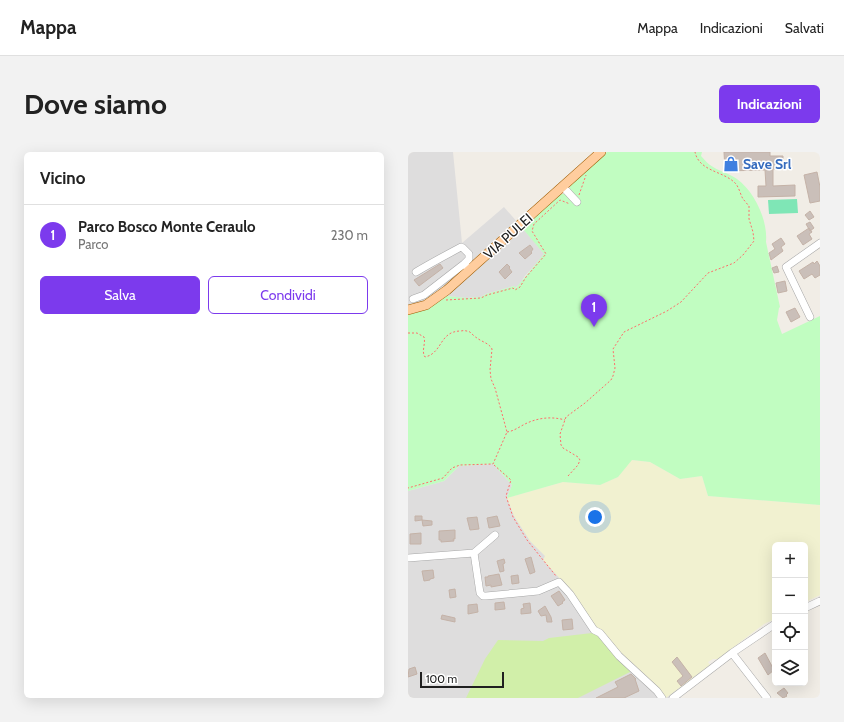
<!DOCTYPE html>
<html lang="it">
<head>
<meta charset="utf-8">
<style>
	:root { --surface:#fff; --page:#f2f2f2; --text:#222; --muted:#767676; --line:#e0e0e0; --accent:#7c3aed }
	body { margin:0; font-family:Cabin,sans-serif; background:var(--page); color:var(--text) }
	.controls { position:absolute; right:12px; bottom:12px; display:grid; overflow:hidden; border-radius:6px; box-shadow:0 4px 16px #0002 }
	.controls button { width:36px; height:36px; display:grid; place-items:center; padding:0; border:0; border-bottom:1px solid var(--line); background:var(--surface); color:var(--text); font:20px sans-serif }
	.scale { position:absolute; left:12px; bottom:10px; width:84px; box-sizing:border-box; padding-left:4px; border:2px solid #202020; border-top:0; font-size:11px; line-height:14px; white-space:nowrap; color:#202020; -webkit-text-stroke:3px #fff; paint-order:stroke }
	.you { position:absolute; left:187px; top:365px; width:14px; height:14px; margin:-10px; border:3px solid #fff; border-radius:50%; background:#1a73e8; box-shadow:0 0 0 6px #1a73e833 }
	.badge { display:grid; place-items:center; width:26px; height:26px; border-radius:50%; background:var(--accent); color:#fff; font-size:13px; font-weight:700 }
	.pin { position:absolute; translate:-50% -33px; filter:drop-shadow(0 1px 2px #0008) }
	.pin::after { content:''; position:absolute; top:21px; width:14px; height:12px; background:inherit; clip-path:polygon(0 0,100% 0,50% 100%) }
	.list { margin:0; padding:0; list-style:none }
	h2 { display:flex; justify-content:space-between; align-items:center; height:52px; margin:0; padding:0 16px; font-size:17px }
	h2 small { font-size:13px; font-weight:400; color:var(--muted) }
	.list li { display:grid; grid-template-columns:26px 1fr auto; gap:12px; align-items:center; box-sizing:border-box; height:60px; padding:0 16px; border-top:1px solid var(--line) }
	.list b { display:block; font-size:15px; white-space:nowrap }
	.list p { margin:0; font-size:13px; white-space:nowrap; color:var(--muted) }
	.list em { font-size:13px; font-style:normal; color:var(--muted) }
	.actions { display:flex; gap:8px; padding:12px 16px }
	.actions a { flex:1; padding:9px 0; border:1px solid var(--accent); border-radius:6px; text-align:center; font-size:14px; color:var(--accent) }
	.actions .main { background:var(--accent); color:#fff }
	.icon { flex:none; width:22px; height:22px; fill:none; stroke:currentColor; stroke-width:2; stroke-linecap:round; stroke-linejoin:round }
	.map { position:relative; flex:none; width:412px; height:546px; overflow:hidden; border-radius:6px }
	header { display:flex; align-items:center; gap:24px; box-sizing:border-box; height:56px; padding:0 20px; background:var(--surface); border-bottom:1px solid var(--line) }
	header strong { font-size:19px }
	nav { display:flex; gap:22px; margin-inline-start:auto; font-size:14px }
	.intro { display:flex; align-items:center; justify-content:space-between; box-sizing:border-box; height:96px; padding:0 24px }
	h1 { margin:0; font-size:28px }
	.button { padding:10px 18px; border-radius:6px; background:var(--accent); color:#fff; font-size:14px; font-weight:700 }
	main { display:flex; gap:24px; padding:0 24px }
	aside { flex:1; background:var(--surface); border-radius:6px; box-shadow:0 4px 16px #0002 }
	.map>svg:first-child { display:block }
	.residential { fill:#dedddd }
	.farmland { fill:#f1f1d0 }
	.grass { fill:#d1efa9 }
	.park { fill:#c1fdc1 }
	.pitch { fill:#7fe6b6 }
	.building { fill:#cabfb9; stroke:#c4b2a7 }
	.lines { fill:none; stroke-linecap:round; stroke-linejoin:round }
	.minor-casing { stroke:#a7a7a7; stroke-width:8 }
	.major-casing { stroke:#9d5c00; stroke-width:10 }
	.path { stroke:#ff6d6a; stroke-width:1; stroke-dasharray:2 2; stroke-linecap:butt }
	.minor { stroke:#fff; stroke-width:7 }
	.major { stroke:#ffcd9e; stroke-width:9 }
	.labels { text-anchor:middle; stroke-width:3; stroke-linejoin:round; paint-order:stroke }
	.shop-label { font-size:14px; font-weight:bold; fill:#366cbe; stroke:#fff; text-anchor:start }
	.street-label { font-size:14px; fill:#202020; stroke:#fff }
</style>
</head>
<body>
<header>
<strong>Mappa</strong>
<nav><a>Mappa</a><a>Indicazioni</a><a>Salvati</a></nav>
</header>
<div class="intro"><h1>Dove siamo</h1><a class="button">Indicazioni</a></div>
<main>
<aside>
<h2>Vicino<small></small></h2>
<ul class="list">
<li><span class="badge">1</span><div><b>Parco Bosco Monte Ceraulo</b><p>Parco</p></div><em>230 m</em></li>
</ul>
<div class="actions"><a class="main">Salva</a><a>Condividi</a></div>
</aside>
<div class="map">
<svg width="412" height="546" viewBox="0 0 412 546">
	<rect width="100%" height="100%" fill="#f1ede6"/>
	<!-- residential -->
	<path class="residential" d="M 0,0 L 45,0 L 54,91 L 96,55 L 137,102 L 117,124 L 111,133 L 107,136 L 106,134 L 78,142 L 73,145 L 59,146 L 38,144 L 12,159 L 0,163 Z
		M 85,312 L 104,333 L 99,346 L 270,537 L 273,546 L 0,546 L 0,339 L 36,329 L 51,314 Z"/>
	<!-- farmland -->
	<path class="farmland" d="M 223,308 L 242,310 L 272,327 L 294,324 L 300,344 L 412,353 L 412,443 L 397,450 L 397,393 L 367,393 L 367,467 L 356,472 L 310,507 L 305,507 L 300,510 L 302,513 L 258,546 L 256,545 L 212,502 L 202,489 L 186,473 L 164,440 L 135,408 L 137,404 L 122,389 L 106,364 L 99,346 L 155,330 L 192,333 L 210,325 Z"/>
	<!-- grass -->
	<path class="grass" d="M 184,481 L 190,483 L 224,519 L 170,546 L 58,546 L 77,507 L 90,488 L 135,489 L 141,486 Z"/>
	<!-- park -->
	<path class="park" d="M 199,0 L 294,0 L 293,4 C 296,7 298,10 302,13 C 310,19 321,21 329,27 C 347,40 360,69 358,90 L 372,155 L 371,156 L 369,168 L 374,182 L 412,164 L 412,353 L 300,344 L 294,324 L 272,327 L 242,310 L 224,308 L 210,325 L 192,333 L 155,330 L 99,346 L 104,333 L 85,312 L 51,314 L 36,329 L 0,339 L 0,163 L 12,159 L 38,144 L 59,146 L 73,145 L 78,142 L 106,134 L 108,136 L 136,102 L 115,77 L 152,42 L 158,42 L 162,39 L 162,34 Z"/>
	<!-- pitch -->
	<path class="pitch" d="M 389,47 L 390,61 L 361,62 L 360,48 Z"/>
	<!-- building -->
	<path class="building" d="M 316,0 L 362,0 L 362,4 L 375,4 L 375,17 L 365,17 L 365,34 L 387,33 L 387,44 L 350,45 L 350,34 L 358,34 L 357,18 L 317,19 Z
		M 409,20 L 412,35 L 412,49 L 402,51 L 396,23 Z
		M 402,59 L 406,65 L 401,68 L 397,63 Z
		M 402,70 L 406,76 L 402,79 L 398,72 Z
		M 401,76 L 404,80 L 401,82 L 404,87 L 395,93 L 389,84 Z
		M 373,86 L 377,92 L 373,95 L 375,99 L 363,108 L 361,101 L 367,97 L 364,92 Z
		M 122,93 L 125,97 L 123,100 L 124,101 L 117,107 L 111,101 Z
		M 409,109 L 412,114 L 412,123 L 407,126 L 404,122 L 396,127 L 391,119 L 405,110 L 406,112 Z
		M 32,112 L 35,116 L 11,134 L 6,128 Z
		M 99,112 L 102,115 L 101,116 L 104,120 L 97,127 L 91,120 Z
		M 369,114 L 371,120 L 366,121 L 364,116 Z
		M 377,129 L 379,139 L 370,141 L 368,131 Z
		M 387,156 L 392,165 L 383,170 L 378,160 Z
		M 7,364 L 14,364 L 14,368 L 7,369 Z
		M 89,364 L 92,374 L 81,376 L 79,366 Z
		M 69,365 L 71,377 L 62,378 L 59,366 Z
		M 14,368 L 24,369 L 24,373 L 15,374 Z
		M 47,378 L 47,387 L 45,387 L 46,389 L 33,390 L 33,388 L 31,388 L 31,379 Z
		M 13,381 L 13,392 L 2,392 L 2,382 Z
		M 123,405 L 127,420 L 122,422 L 117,407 Z
		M 96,407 L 97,411 L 95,412 L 96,419 L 92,420 L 89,409 Z
		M 25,418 L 26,426 L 22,427 L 22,428 L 16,429 L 14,419 Z
		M 91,422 L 94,433 L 83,435 L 83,433 L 78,434 L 77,425 L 80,425 L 80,424 Z
		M 110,423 L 111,431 L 104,432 L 103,424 Z
		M 47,437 L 48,445 L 42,446 L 41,438 Z
		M 151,439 L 157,448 L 154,450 L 155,451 L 150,454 L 143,444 Z
		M 96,450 L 97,457 L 87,458 L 87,451 Z
		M 122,451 L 123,461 L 113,462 L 113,457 L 116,456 L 115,452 Z
		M 69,452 L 70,460 L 60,462 L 60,453 Z
		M 137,454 L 143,465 L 144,470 L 139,470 L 138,463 L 133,464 L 130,459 Z
		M 34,463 L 47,466 L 47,470 L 33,467 Z
		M 164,467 L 165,477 L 155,478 L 154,468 Z
		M 357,501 L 366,518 L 360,523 L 350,506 Z
		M 269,505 L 284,525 L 273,534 L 269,529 L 275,524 L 264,510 Z
		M 7,515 L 9,522 L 0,525 L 1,517 Z
		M 223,522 L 228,527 L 227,527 L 231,539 L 216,546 L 188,546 L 210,535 L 207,530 Z
		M 376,536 L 380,541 L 378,543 L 379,544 L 375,546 L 369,541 Z"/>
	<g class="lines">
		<defs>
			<path id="minor" d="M 155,35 L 169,50
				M 8,120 C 23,111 38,103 53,95 L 55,96 L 61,102 L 61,107 L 56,112
				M 5,147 L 16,143 L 56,112 L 59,115
				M 402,165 L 378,115 L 412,91
				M 66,401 L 87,383
				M 0,406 L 66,401 L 72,441 L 75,444 L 78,444 L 130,439 L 151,430 L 162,442 L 186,478 L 192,481 L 211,504 L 249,539 L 254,546
				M 397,456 L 412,449
				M 324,501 L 359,546
				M 265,546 L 324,501 L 367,472"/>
			<path id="major" d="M 0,158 L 18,153 L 39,138 L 193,0"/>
		</defs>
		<!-- minor casing -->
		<use href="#minor" class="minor-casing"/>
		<!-- major casing -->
		<use href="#major" class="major-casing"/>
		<!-- path -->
		<path class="path" d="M 171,43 L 178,23
			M 38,148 L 73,146 L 79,143 L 105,136 L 107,138 L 112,135 L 118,125 L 138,102 L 124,79 L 126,72 L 152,48 L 162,52
			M 0,181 L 9,181 L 16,185 C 18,192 13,199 17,205 C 35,201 31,179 53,179 C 56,178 59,179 62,180 C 64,182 67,185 69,186 C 74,190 81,191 84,197 L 82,218 L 83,227 L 87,236 L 99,280 L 85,312 L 52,313 L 44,316 L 35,326 L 0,336
			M 99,280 C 106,279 111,275 117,272 C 129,266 143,264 157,268
			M 86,313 L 103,328 L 98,344 L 105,365 L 119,388 L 148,424
			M 160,324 L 170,313 L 172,308 L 170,305 L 155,296 L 153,293 L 152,282 L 158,265 L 177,251 L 203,228 L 205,224 L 207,216 L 205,197 L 216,180 L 259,159 L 273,150 L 300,121 L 326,111 L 335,103 L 346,89 L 345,80 L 341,67 L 341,54 C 339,52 337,49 335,47 C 332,42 331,34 326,30 C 314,19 291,19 287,0"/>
		<!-- minor -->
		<use href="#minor" class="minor"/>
		<!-- major -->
		<use href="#major" class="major"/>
	</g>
	<!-- icons -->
	<defs>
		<symbol id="shop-bare" viewBox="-9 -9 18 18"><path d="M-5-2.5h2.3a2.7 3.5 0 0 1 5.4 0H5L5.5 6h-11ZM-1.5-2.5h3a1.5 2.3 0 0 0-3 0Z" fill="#3f7fe0" stroke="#fff" stroke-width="2.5" paint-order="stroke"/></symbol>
	</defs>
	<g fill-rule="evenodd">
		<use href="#shop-bare" x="312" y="1" width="22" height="22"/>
	</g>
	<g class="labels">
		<!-- shop labels -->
		<g class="shop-label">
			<text x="335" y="17">Save Srl</text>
		</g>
		<!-- street labels -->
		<g class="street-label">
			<text transform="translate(100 84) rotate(-42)" y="5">VIA PULEI</text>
		</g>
	</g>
</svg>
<div class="controls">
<button>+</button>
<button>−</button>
<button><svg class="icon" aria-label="locate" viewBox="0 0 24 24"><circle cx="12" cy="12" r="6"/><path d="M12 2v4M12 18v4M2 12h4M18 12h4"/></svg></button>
<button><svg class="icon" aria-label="layers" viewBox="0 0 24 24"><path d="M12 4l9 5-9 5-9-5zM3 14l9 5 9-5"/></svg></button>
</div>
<div class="scale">100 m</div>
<div class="you"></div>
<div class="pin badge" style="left:186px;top:175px">1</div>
</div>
</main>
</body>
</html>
